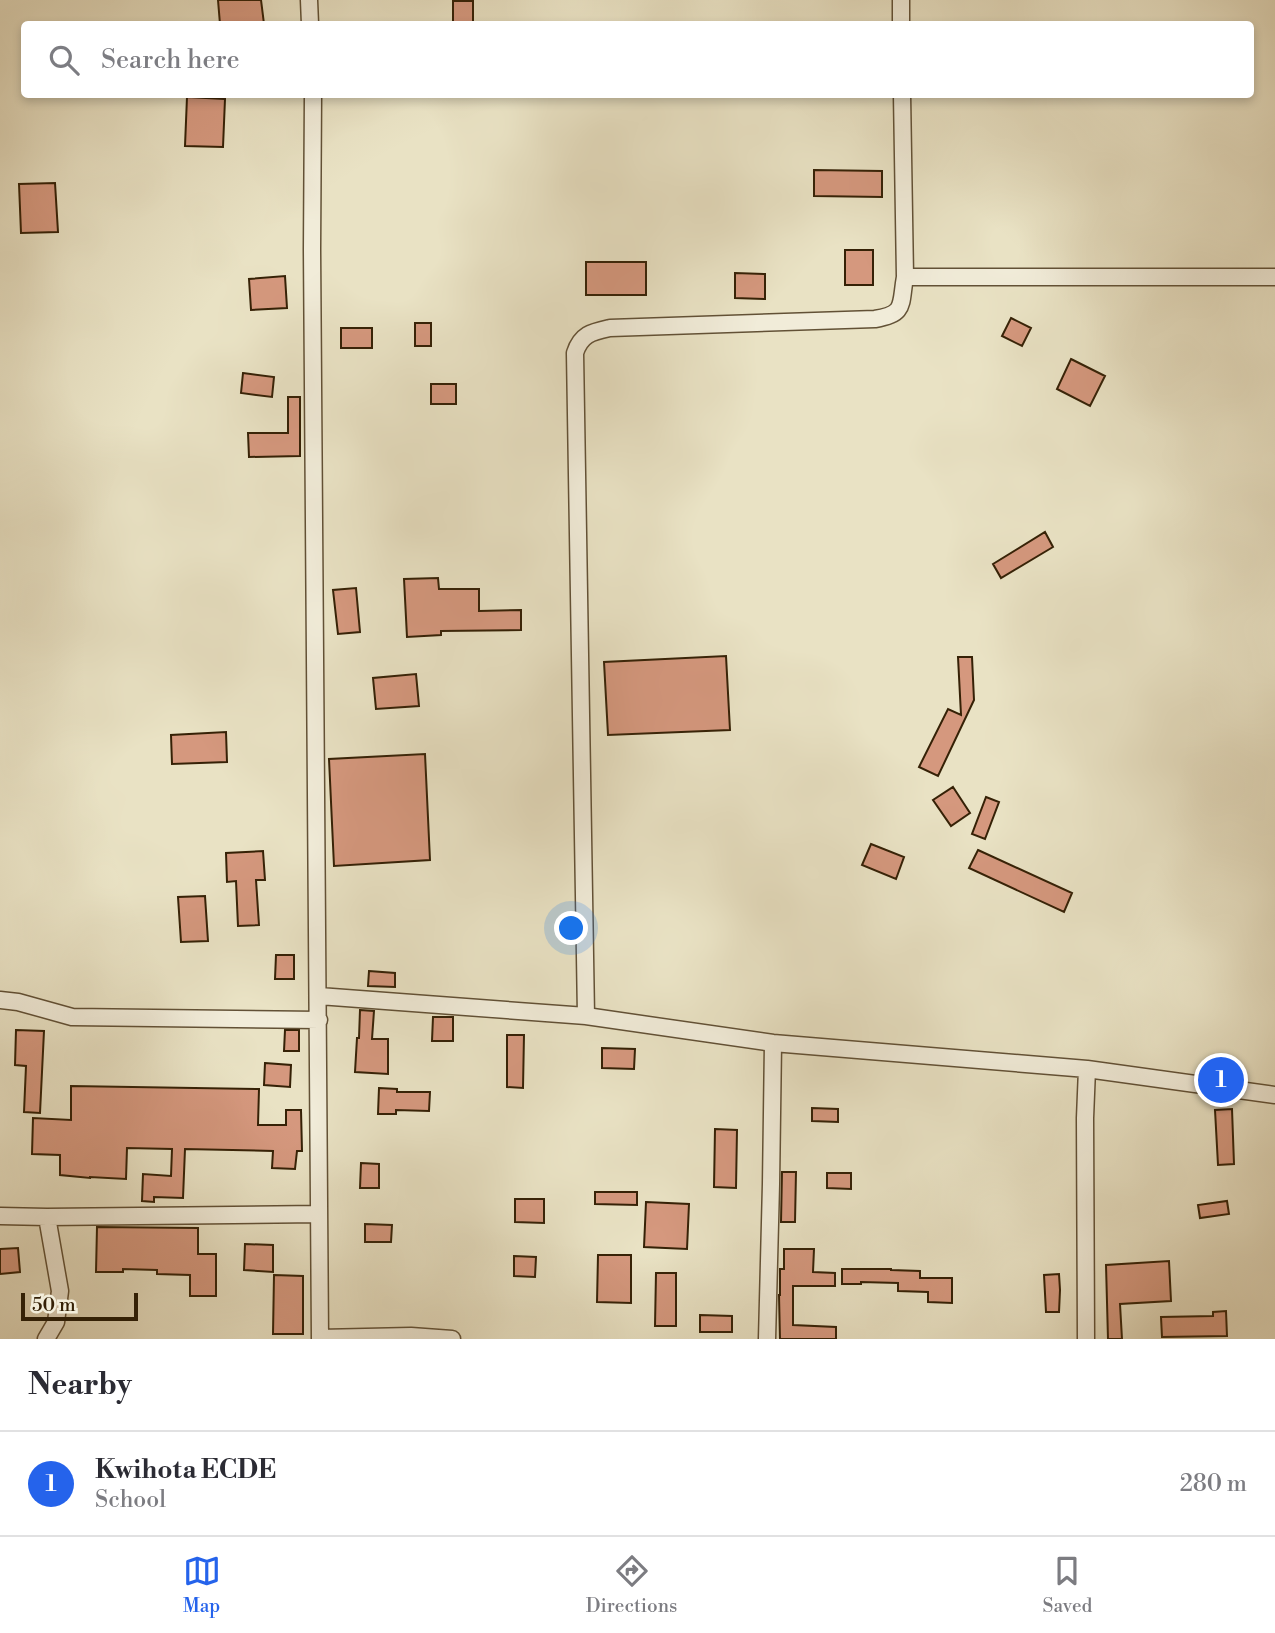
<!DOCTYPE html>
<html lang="en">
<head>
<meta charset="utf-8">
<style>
	:root { --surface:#fff; --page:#f2f2f3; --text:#2b2b33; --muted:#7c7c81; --line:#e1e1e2; --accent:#2563eb }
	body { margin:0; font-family:"Libre Bodoni",serif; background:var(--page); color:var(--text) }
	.scale { position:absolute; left:21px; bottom:18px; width:117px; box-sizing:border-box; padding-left:7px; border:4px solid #352106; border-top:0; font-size:19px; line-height:24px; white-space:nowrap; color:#352106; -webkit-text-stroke:5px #f1ecd9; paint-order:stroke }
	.you { position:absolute; left:572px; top:929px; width:24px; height:24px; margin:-18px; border:5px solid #fff; border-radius:50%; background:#1a73e8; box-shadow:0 0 0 10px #1a73e833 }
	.badge { display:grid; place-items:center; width:46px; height:46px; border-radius:50%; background:var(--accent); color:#fff; font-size:23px; font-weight:700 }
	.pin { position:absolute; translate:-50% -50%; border:4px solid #fff; box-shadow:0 2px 7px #0006 }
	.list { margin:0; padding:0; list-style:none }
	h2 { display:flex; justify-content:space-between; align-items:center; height:91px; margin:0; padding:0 28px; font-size:30px }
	h2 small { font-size:23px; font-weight:400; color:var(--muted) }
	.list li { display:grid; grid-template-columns:46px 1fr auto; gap:21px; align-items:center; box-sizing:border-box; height:105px; padding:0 28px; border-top:2px solid var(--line) }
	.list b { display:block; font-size:26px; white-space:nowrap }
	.list p { margin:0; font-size:23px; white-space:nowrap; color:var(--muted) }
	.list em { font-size:23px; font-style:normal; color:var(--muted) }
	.icon { flex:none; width:38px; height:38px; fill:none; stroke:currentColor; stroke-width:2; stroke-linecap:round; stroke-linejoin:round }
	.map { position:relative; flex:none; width:1275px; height:1339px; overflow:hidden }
	.search { position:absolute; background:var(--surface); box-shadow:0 4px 10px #0003; left:21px; right:21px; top:21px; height:77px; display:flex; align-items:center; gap:18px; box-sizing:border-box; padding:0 24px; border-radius:7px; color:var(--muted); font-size:26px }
	.sheet { height:196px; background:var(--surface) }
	nav { display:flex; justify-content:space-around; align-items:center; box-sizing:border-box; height:98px; border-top:2px solid var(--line); background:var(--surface); font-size:19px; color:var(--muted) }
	nav a { display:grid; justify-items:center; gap:4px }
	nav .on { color:var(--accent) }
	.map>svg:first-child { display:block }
	.building { fill:#d5987e; stroke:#352106; stroke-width:2 }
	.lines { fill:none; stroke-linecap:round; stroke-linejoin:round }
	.street-casing { stroke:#625136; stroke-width:19 }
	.street { stroke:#f1ecd9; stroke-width:16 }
</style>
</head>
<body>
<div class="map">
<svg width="1275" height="1339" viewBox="0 0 1275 1339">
	<rect width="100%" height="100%" fill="#e9e2c4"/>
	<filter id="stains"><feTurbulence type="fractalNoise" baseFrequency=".00286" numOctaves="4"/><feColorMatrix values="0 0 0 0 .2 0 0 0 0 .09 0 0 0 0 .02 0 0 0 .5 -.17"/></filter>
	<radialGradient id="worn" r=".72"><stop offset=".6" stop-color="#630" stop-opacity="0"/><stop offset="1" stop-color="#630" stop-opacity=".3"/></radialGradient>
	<!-- building -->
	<path class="building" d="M 218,0 L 261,0 L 264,24 L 220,24 Z
		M 453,1 L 473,1 L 473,24 L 453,24 Z
		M 187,97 L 225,99 L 223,147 L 185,146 Z
		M 814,170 L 882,171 L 882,197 L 814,196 Z
		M 55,183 L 58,232 L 21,233 L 19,184 Z
		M 845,250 L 873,250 L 873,285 L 845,285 Z
		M 586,262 L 646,262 L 646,295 L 586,295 Z
		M 735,273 L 765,274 L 765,299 L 735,298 Z
		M 285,276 L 287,308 L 251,310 L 249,279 Z
		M 1011,318 L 1031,328 L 1022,346 L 1002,336 Z
		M 415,323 L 431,323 L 431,346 L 415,346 Z
		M 341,328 L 372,328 L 372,348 L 341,348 Z
		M 1071,359 L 1105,376 L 1090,406 L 1057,389 Z
		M 243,373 L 274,377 L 272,397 L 241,393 Z
		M 431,384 L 456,384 L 456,404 L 431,404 Z
		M 288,397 L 300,397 L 300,456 L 249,457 L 248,433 L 288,433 Z
		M 1045,532 L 1053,547 L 1001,578 L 993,564 Z
		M 438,578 L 439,589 L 479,589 L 479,611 L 521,610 L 521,630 L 441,631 L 441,635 L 407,637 L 404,579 Z
		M 356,588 L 360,632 L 338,634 L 333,590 Z
		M 726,656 L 730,730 L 608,735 L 604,662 Z
		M 958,657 L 972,657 L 974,700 L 938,776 L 919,767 L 948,709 L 961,715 Z
		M 416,674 L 419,706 L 376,709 L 373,678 Z
		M 226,732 L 227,762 L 172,764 L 171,735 Z
		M 425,754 L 430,860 L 334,866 L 329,759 Z
		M 953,787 L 970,813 L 951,826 L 933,800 Z
		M 986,797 L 999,802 L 985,839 L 972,834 Z
		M 871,844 L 904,857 L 896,879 L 862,865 Z
		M 978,850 L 1072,893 L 1064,912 L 969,868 Z
		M 263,851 L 265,880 L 256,880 L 259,925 L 238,926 L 236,881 L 227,882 L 226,853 Z
		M 205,896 L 208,941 L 181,942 L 178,897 Z
		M 276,955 L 294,955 L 294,979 L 275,979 Z
		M 369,971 L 395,973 L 395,987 L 368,986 Z
		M 360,1010 L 374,1011 L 372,1039 L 388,1039 L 388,1074 L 355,1072 L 357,1038 L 359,1038 Z
		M 433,1017 L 453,1017 L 453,1041 L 432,1041 Z
		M 16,1030 L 44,1031 L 40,1113 L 24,1112 L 26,1066 L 15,1065 Z
		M 285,1030 L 299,1030 L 299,1051 L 284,1051 Z
		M 507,1035 L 524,1035 L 523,1088 L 507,1087 Z
		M 602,1048 L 635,1049 L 634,1069 L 602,1068 Z
		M 265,1063 L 291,1065 L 290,1087 L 264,1085 Z
		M 71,1086 L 259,1089 L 258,1125 L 286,1125 L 286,1110 L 301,1110 L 302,1151 L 297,1151 L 295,1169 L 272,1168 L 273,1151 L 185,1149 L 183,1198 L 154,1197 L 154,1202 L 142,1201 L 143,1174 L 171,1176 L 172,1149 L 127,1148 L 126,1179 L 90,1177 L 90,1178 L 60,1175 L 60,1155 L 32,1154 L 33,1118 L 71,1120 Z
		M 379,1088 L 397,1089 L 397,1092 L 430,1092 L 429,1111 L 396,1110 L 396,1114 L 378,1114 Z
		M 812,1108 L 838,1109 L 838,1122 L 812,1121 Z
		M 1232,1109 L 1234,1164 L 1218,1165 L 1215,1110 Z
		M 715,1129 L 737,1130 L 736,1188 L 714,1187 Z
		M 361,1163 L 379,1164 L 379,1188 L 360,1188 Z
		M 782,1172 L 796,1172 L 795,1222 L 781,1222 Z
		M 827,1173 L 851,1173 L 851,1189 L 827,1188 Z
		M 595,1192 L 637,1192 L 637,1205 L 595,1204 Z
		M 515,1199 L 544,1199 L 544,1223 L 515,1222 Z
		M 1227,1201 L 1229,1214 L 1200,1218 L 1198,1205 Z
		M 646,1202 L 689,1204 L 687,1249 L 644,1247 Z
		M 365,1224 L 392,1225 L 391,1242 L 365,1242 Z
		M 97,1227 L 198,1228 L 198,1254 L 216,1254 L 216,1296 L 190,1296 L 190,1275 L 157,1274 L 157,1270 L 123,1269 L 123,1272 L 96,1272 Z
		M 245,1244 L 273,1245 L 273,1272 L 244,1270 Z
		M 18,1248 L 20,1272 L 0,1274 L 0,1249 Z
		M 784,1249 L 814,1249 L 813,1272 L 835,1273 L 835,1286 L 793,1286 L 793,1325 L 836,1327 L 836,1339 L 780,1339 L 779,1295 L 780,1295 L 780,1269 L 784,1269 Z
		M 598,1255 L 631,1255 L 631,1303 L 597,1302 Z
		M 514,1256 L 536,1257 L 535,1277 L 514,1276 Z
		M 1169,1261 L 1171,1301 L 1120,1304 L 1122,1339 L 1108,1339 L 1106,1265 Z
		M 842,1269 L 891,1269 L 891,1270 L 920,1271 L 920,1278 L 952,1278 L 952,1303 L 928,1302 L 928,1292 L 898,1291 L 898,1283 L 861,1282 L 861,1284 L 842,1284 Z
		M 656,1273 L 676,1273 L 676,1326 L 655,1326 Z
		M 1059,1274 L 1060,1290 L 1059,1312 L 1046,1312 L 1044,1275 Z
		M 274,1275 L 303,1276 L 303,1334 L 273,1334 Z
		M 1226,1311 L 1227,1336 L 1162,1337 L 1161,1317 L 1213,1316 L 1213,1312 Z
		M 700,1315 L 732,1316 L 732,1332 L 700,1332 Z"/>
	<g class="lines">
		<defs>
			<path id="street" d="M 309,0 L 310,24
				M 901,0 L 901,24
				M 313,94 L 312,249 L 320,1339
				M 905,277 L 1275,277
				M 319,996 L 586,1016 L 773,1043 L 1087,1069 L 1275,1095
				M 0,1000 L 18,1002 L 72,1017 L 319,1020
				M 586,1016 L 575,353 C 581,334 592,332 610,328 L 875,319 C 906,314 900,305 905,277 L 902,94
				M 0,1216 L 47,1217 L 319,1214
				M 320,1338 L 411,1336 L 452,1339
				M 46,1339 L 56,1322 L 60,1291 L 47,1217
				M 767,1339 L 771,1184 L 773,1043
				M 1086,1339 L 1085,1118 L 1087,1069"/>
		</defs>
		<!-- street casing -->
		<use href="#street" class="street-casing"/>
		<!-- street -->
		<use href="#street" class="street"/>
	</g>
	<rect width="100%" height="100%" filter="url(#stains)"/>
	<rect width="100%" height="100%" fill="url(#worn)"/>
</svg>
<div class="scale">50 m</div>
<div class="you"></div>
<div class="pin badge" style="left:1221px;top:1080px">1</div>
<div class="search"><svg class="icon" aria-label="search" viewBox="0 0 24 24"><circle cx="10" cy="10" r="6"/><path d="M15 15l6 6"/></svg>Search here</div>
</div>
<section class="sheet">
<h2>Nearby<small></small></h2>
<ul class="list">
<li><span class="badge">1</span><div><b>Kwihota ECDE</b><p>School</p></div><em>280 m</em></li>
</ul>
</section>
<nav>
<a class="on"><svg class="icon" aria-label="map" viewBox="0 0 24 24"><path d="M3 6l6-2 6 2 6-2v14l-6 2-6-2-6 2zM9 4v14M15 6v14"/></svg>Map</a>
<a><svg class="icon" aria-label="directions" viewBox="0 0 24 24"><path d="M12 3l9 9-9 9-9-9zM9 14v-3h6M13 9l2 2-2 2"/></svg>Directions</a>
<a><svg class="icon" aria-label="saved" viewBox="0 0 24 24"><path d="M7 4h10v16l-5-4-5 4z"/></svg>Saved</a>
</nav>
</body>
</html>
